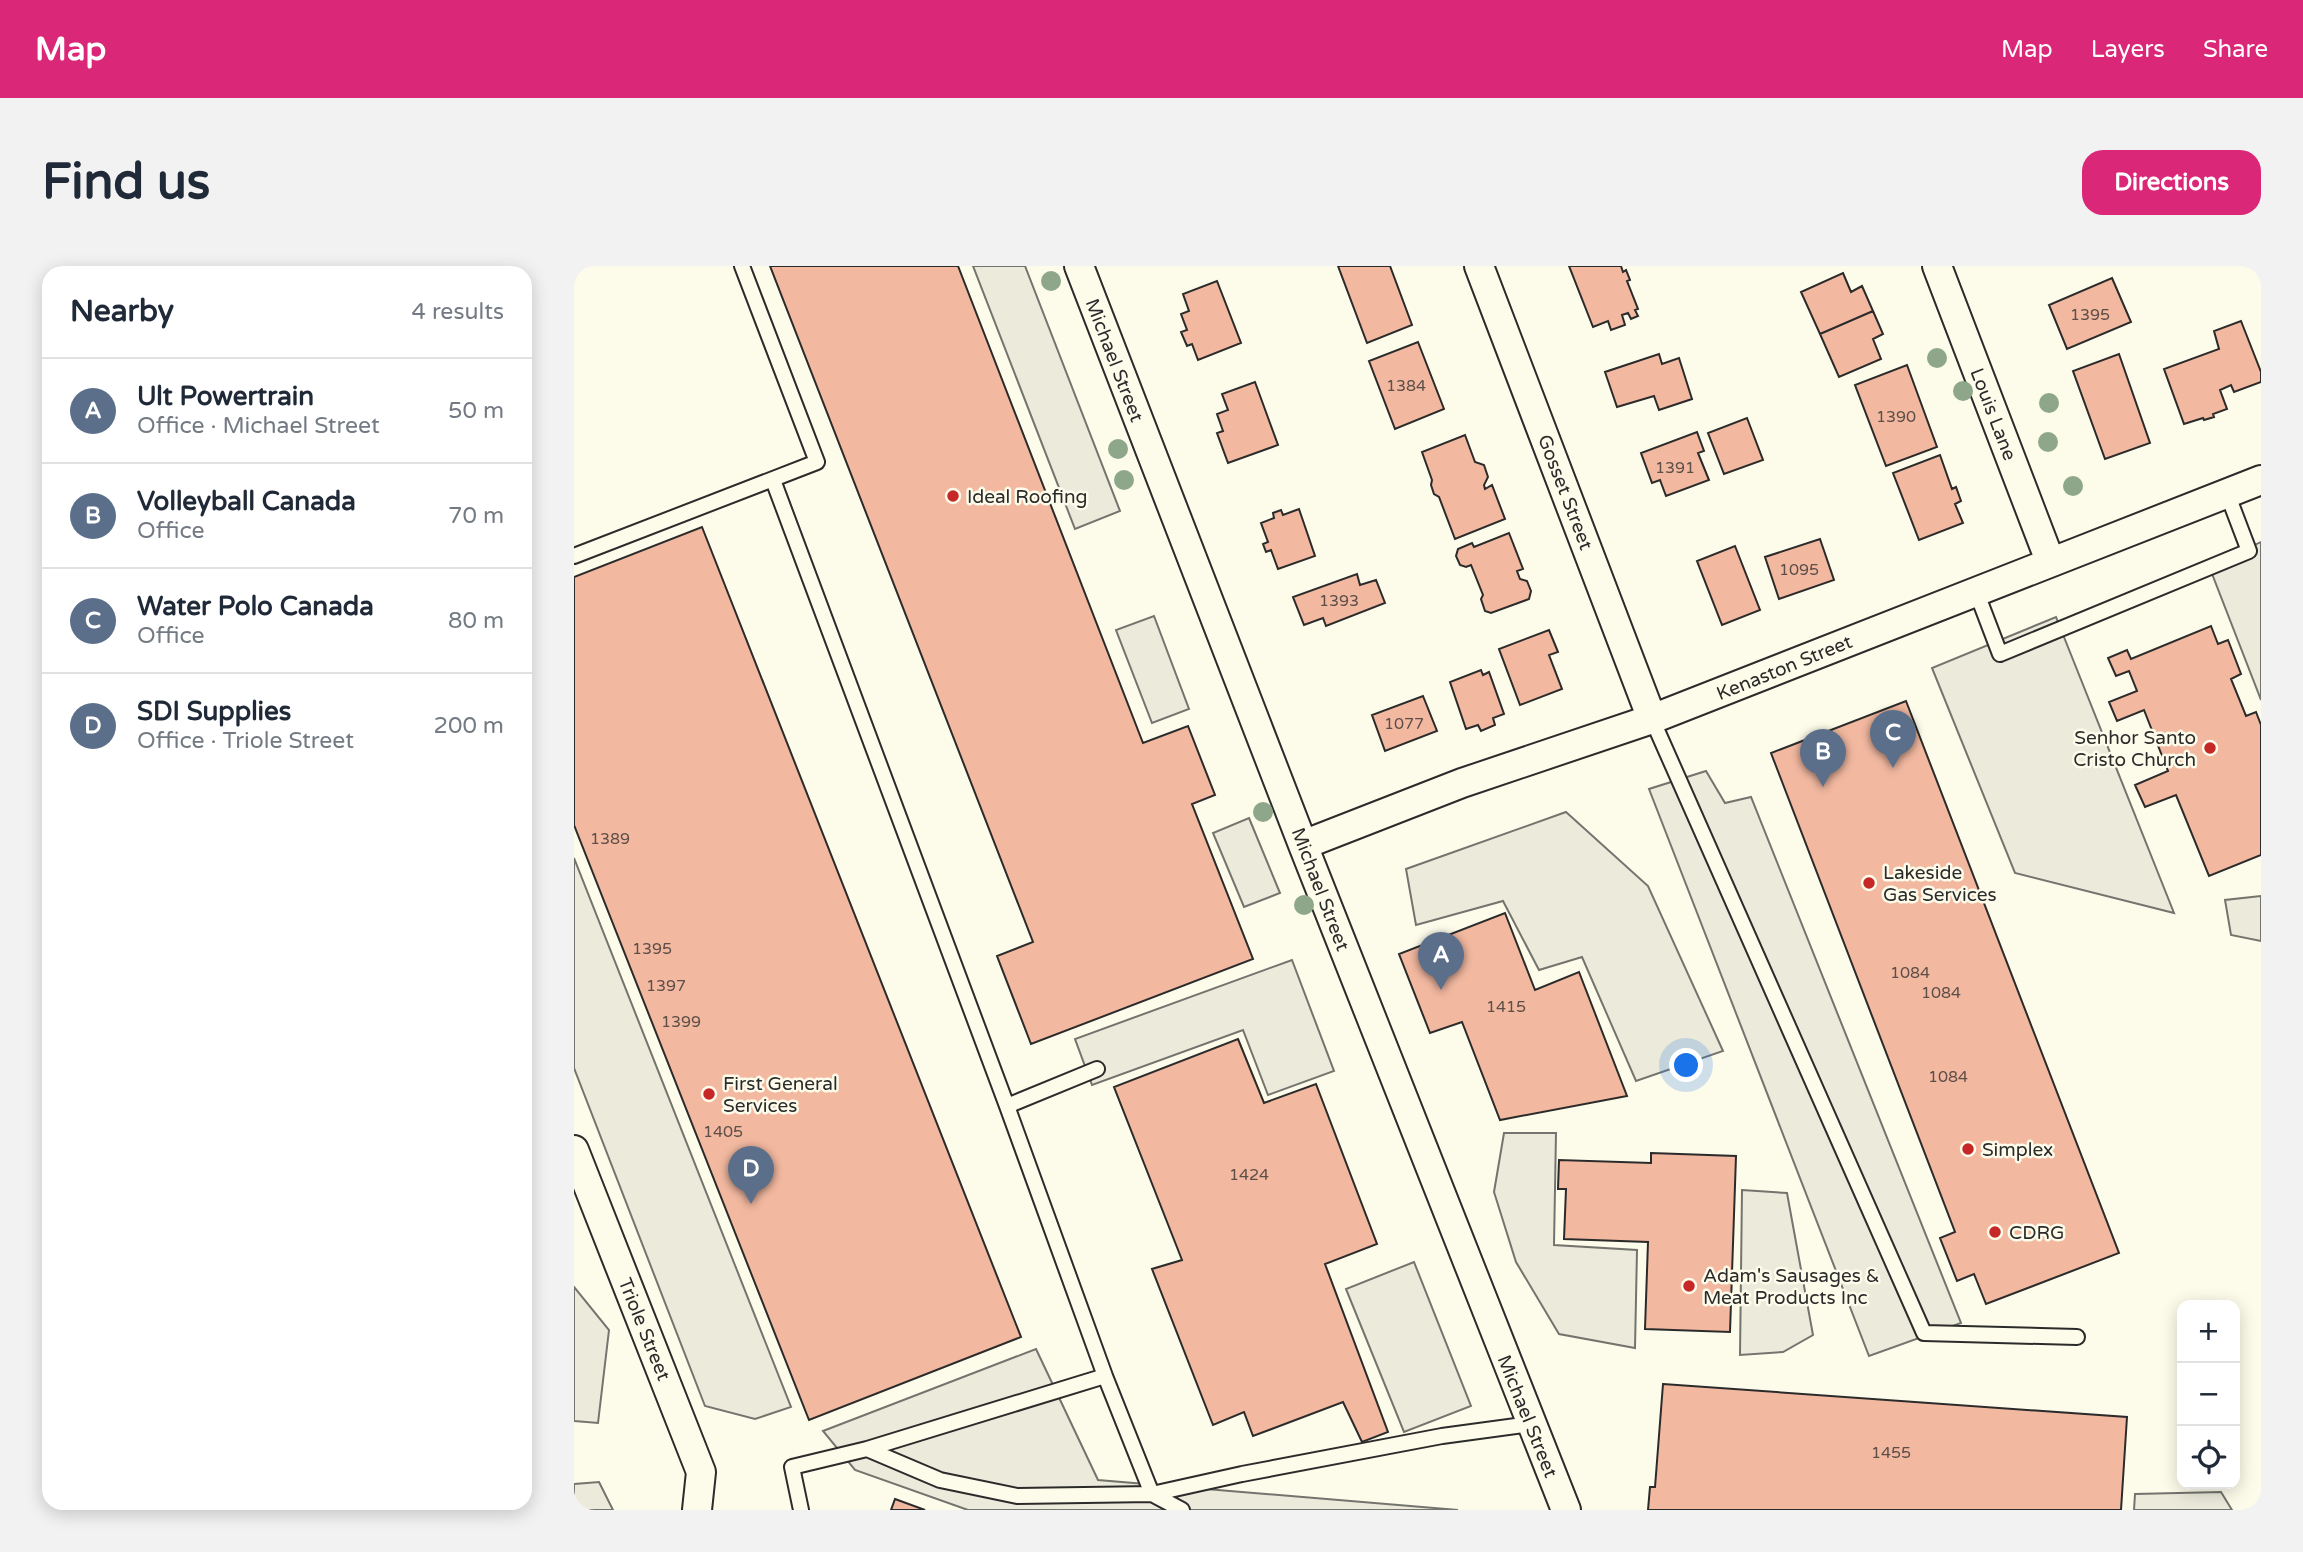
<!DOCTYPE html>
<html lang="en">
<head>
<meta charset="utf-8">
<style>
	:root { --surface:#fff; --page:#f2f2f3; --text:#1f2937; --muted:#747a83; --line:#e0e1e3; --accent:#db2777 }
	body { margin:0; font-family:"Varela Round",sans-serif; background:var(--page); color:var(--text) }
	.controls { position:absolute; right:21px; bottom:21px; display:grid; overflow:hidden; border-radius:14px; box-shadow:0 4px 18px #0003 }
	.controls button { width:63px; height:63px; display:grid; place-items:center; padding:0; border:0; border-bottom:2px solid var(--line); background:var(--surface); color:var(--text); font:35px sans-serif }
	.you { position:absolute; left:1113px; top:800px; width:24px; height:24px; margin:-18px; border:5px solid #fff; border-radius:50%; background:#1a73e8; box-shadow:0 0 0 10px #1a73e833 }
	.badge { display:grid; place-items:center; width:46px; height:46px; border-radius:50%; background:var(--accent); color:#fff; font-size:23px; font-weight:700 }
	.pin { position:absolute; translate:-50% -58px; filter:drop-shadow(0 2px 4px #0008) }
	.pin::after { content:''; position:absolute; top:37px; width:24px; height:21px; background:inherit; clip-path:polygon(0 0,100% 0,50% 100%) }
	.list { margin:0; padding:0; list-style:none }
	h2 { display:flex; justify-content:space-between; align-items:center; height:91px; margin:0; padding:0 28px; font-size:30px }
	h2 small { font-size:23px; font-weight:400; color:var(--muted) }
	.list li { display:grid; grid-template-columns:46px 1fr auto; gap:21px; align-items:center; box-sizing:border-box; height:105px; padding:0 28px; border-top:2px solid var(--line) }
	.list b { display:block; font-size:26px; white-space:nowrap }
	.list p { margin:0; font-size:23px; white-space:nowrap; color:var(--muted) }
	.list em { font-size:23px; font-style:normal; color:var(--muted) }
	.icon { flex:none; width:38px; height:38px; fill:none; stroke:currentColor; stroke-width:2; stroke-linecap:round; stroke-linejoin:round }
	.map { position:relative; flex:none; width:1687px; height:1244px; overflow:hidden; border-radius:21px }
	header { display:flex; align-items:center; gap:42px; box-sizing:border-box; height:98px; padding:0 35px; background:var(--accent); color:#fff }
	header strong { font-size:33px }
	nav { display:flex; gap:38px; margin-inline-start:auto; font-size:24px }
	.intro { display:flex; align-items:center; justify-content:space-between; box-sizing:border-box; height:168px; padding:0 42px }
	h1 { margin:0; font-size:49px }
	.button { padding:18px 32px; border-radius:21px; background:var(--accent); color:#fff; font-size:24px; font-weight:700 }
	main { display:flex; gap:42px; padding:0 42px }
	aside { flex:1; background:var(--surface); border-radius:21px; box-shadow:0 4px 18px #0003 }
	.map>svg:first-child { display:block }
	.parking { fill:#eceadb; stroke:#74746e; stroke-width:2 }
	.building { fill:#f2b8a0; stroke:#2b2b2b; stroke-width:2 }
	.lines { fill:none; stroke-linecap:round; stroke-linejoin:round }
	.service-casing { stroke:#2b2b2b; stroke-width:18 }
	.minor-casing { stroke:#2b2b2b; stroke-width:32 }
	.service { stroke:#fdfbea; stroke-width:14 }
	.minor { stroke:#fdfbea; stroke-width:28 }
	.tree { fill:#8ea78a }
	.poi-dot { fill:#c62828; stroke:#fdfbea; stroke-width:2.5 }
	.labels { text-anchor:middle; stroke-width:5; stroke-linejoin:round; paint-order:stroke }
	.number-label { font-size:16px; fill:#5d4e48 }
	.street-label { font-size:19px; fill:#2b2b2b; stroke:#fdfbea }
	.poi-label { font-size:19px; fill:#2b2b2b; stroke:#fdfbea; text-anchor:start }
</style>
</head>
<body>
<header>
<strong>Map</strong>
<nav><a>Map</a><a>Layers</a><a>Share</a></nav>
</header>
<div class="intro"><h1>Find us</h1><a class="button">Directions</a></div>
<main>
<aside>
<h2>Nearby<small>4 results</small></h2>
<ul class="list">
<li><span class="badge" style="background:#5c6f8a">A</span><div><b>Ult Powertrain</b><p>Office · Michael Street</p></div><em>50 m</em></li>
<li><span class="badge" style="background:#5c6f8a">B</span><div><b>Volleyball Canada</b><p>Office</p></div><em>70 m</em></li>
<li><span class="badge" style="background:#5c6f8a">C</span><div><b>Water Polo Canada</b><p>Office</p></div><em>80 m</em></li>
<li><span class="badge" style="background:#5c6f8a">D</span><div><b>SDI Supplies</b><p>Office · Triole Street</p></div><em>200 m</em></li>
</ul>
</aside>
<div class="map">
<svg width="1687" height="1244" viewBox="0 0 1687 1244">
	<rect width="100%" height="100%" fill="#fdfbea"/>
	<!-- parking -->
	<path class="parking" d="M 399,0 L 451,0 L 546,245 L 501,263 Z
		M 1687,276 L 1687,434 L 1635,300 Z
		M 580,350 L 615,443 L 578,457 L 542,364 Z
		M 1482,351 L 1600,647 L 1441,607 L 1358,402 Z
		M 1132,505 L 1151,537 L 1177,531 L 1387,1057 L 1295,1090 L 1075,523 Z
		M 992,546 L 1074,620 L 1149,785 L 1062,815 L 1008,691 L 965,704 L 929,635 L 842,659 L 832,603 Z
		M 675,552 L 706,627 L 670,641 L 639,567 Z
		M 0,592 L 217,1141 L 181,1153 L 131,1140 L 0,802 Z
		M 1687,630 L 1687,675 L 1657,669 L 1651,634 Z
		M 718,694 L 760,805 L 694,829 L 669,764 L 518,819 L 501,773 Z
		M 930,867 L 982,867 L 980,979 L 1063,984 L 1061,1082 L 985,1068 L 942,996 L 920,926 Z
		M 1168,924 L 1213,927 L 1239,1069 L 1209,1086 L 1166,1089 Z
		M 840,996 L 897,1140 L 830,1166 L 772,1023 Z
		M 0,1021 L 35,1064 L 24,1157 L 0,1155 Z
		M 462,1083 L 524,1214 L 884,1244 L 394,1244 L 281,1204 L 249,1165 Z
		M 25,1216 L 39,1244 L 0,1244 L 0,1218 Z
		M 1647,1226 L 1658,1244 L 1560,1244 L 1561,1228 Z"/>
	<!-- building -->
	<path class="building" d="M 196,0 L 384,0 L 569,477 L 614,460 L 641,529 L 618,538 L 679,693 L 457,778 L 423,690 L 459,676 Z
		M 764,0 L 816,0 L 838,59 L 793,77 Z
		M 995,0 L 1047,0 L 1049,6 L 1052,4 L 1056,14 L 1053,15 L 1064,43 L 1061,44 L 1064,50 L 1057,53 L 1054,47 L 1048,49 L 1051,59 L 1037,64 L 1034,55 L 1019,61 Z
		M 1269,7 L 1277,26 L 1288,20 L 1299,45 L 1246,68 L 1227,26 Z
		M 1538,12 L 1557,56 L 1493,83 L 1475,39 Z
		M 643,15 L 667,77 L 624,94 L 618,78 L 613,80 L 607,66 L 613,64 L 607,48 L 615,45 L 609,28 Z
		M 1299,45 L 1309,68 L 1299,73 L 1307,93 L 1265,111 L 1246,68 Z
		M 1667,55 L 1687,106 L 1687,116 L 1660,126 L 1657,119 L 1646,124 L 1653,143 L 1639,148 L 1640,151 L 1630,154 L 1629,152 L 1610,158 L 1590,103 L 1645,83 L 1640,65 Z
		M 844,76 L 870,143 L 821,163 L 795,95 Z
		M 1085,88 L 1088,98 L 1105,92 L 1118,133 L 1085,144 L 1080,130 L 1043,141 L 1031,106 Z
		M 1545,88 L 1576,177 L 1531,193 L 1499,105 Z
		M 1333,99 L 1363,181 L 1312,200 L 1281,119 Z
		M 681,116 L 704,179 L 654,197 L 643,167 L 649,165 L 643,148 L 654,144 L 648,128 Z
		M 1173,152 L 1189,194 L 1150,208 L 1134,167 Z
		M 1123,166 L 1130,185 L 1124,187 L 1135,214 L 1092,230 L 1086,214 L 1078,217 L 1067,187 Z
		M 891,169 L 901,196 L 910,199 L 914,211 L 910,219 L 911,223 L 918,219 L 931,253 L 881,273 L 865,231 L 860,228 L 857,219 L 858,214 L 848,186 Z
		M 1366,189 L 1378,223 L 1382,221 L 1387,235 L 1381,238 L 1389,257 L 1345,274 L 1319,207 Z
		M 725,243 L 741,290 L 704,303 L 697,284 L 692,286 L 689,278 L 694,276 L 687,257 L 700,252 L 699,247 L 707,244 L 709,249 Z
		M 128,261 L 447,1071 L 235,1154 L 0,559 L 0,311 Z
		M 935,267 L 949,303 L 943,305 L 946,313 L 953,315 L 957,325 L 955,333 L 917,347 L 911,345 L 907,333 L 909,329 L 897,299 L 892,301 L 886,299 L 882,290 L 884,283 L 898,277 L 900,281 Z
		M 1246,273 L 1260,314 L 1205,333 L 1191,291 Z
		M 1161,280 L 1186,344 L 1148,359 L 1123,295 Z
		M 783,308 L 786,319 L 802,314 L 811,337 L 752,360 L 749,352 L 730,359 L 719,331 Z
		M 1637,360 L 1644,378 L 1654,374 L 1667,408 L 1657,413 L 1672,450 L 1682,446 L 1687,459 L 1687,589 L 1635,610 L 1602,529 L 1571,541 L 1561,519 L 1594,505 L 1570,444 L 1543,455 L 1535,436 L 1563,425 L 1555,405 L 1542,410 L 1534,392 L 1553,384 L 1557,393 Z
		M 975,364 L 984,386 L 975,389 L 988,423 L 946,439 L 925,383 Z
		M 907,404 L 909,409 L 915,406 L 930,448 L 919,452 L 921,459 L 907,465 L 904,459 L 892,463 L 876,416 Z
		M 849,430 L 863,465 L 811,485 L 798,449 Z
		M 1332,435 L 1545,987 L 1412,1038 L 1400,1008 L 1383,1015 L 1366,972 L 1381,966 L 1197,487 Z
		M 931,647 L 961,724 L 1005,706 L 1053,830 L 926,854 L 888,756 L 856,767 L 825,688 Z
		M 664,773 L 690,837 L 742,818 L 803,978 L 751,998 L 814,1166 L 788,1176 L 769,1136 L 679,1170 L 670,1146 L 639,1159 L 578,1003 L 608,994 L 540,821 Z
		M 1077,887 L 1162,890 L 1156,1066 L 1071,1063 L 1074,976 L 990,973 L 992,923 L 984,923 L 985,894 L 1077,897 Z
		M 1089,1118 L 1553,1151 L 1547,1244 L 1074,1244 L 1076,1221 L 1081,1221 Z
		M 321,1233 L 351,1244 L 317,1244 Z"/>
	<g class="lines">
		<defs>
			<path id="service" d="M 199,214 L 433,840 L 531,1110 L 578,1228 L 608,1244
				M 0,290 L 243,196 L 168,0
				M 1402,325 L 1426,388 L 1675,285 L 1653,227
				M 1078,453 L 1350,1067 L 1503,1071
				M 433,840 L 523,803
				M 531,1110 L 293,1183 L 366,1214 L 443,1230 L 578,1228 L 668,1208 L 868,1170 L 957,1158
				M 227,1244 L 218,1201 L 293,1183"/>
			<path id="minor" d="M 505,0 L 729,579 L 992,1244
				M 905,0 L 1078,453
				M 1363,0 L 1476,295
				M 729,579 L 888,517 L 1078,453 L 1687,214
				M 0,884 L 127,1206 L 123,1244"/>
		</defs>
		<!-- service casing -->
		<use href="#service" class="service-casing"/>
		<!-- minor casing -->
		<use href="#minor" class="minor-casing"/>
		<!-- service -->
		<use href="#service" class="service"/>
		<!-- minor -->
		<use href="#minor" class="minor"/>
	</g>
	<!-- trees -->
	<g class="tree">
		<circle cx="477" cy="15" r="10"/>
		<circle cx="1363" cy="92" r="10"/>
		<circle cx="1389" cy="125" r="10"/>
		<circle cx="1475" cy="137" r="10"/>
		<circle cx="1474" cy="176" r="10"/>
		<circle cx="544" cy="183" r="10"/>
		<circle cx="550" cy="214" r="10"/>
		<circle cx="1499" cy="220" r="10"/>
		<circle cx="689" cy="546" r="10"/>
		<circle cx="730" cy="639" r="10"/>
	</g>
	<!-- markers -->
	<g class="poi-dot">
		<circle cx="379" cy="230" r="7"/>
		<circle cx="1636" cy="482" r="7"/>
		<circle cx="1295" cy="617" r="7"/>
		<circle cx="135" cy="828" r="7"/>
		<circle cx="1394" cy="883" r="7"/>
		<circle cx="1421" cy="966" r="7"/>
		<circle cx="1115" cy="1020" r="7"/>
	</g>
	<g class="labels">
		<!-- number labels -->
		<g class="number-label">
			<text x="1516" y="54">1395</text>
			<text x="832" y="125">1384</text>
			<text x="1322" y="156">1390</text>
			<text x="1101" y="207">1391</text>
			<text x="1225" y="309">1095</text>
			<text x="765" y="340">1393</text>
			<text x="830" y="463">1077</text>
			<text x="36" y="578">1389</text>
			<text x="78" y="688">1395</text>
			<text x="1336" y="712">1084</text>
			<text x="92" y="725">1397</text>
			<text x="1367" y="732">1084</text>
			<text x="932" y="746">1415</text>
			<text x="107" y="761">1399</text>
			<text x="1374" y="816">1084</text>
			<text x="149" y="871">1405</text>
			<text x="675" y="914">1424</text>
			<text x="1317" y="1192">1455</text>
		</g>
		<!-- street labels -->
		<g class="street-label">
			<text transform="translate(541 94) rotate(69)" y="7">Michael Street</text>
			<text transform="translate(1420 148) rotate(69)" y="7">Louis Lane</text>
			<text transform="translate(992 226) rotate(69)" y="7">Gosset Street</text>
			<text transform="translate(1210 401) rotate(-22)" y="7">Kenaston Street</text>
			<text transform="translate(747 623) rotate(69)" y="7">Michael Street</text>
			<text transform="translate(71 1063) rotate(68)" y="7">Triole Street</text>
			<text transform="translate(954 1150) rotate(68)" y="7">Michael Street</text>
		</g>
		<!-- poi labels -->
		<g class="poi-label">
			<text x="393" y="237">Ideal Roofing</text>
			<text x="1622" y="478" text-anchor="end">Senhor Santo<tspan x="1622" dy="22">Cristo Church</tspan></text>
			<text x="1309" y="613">Lakeside<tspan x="1309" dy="22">Gas Services</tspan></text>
			<text x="149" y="824">First General<tspan x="149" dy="22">Services</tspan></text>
			<text x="1408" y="890">Simplex</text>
			<text x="1435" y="973">CDRG</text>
			<text x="1129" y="1016">Adam's Sausages &amp;<tspan x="1129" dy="22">Meat Products Inc</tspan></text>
		</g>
	</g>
</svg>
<div class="controls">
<button>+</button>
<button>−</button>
<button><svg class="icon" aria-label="locate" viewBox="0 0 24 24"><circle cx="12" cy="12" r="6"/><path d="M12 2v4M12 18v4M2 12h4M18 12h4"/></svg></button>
</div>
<div class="you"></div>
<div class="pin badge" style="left:867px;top:724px;background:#5c6f8a">A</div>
<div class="pin badge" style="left:1249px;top:521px;background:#5c6f8a">B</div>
<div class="pin badge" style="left:1319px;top:502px;background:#5c6f8a">C</div>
<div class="pin badge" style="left:177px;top:938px;background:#5c6f8a">D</div>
</div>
</main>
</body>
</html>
